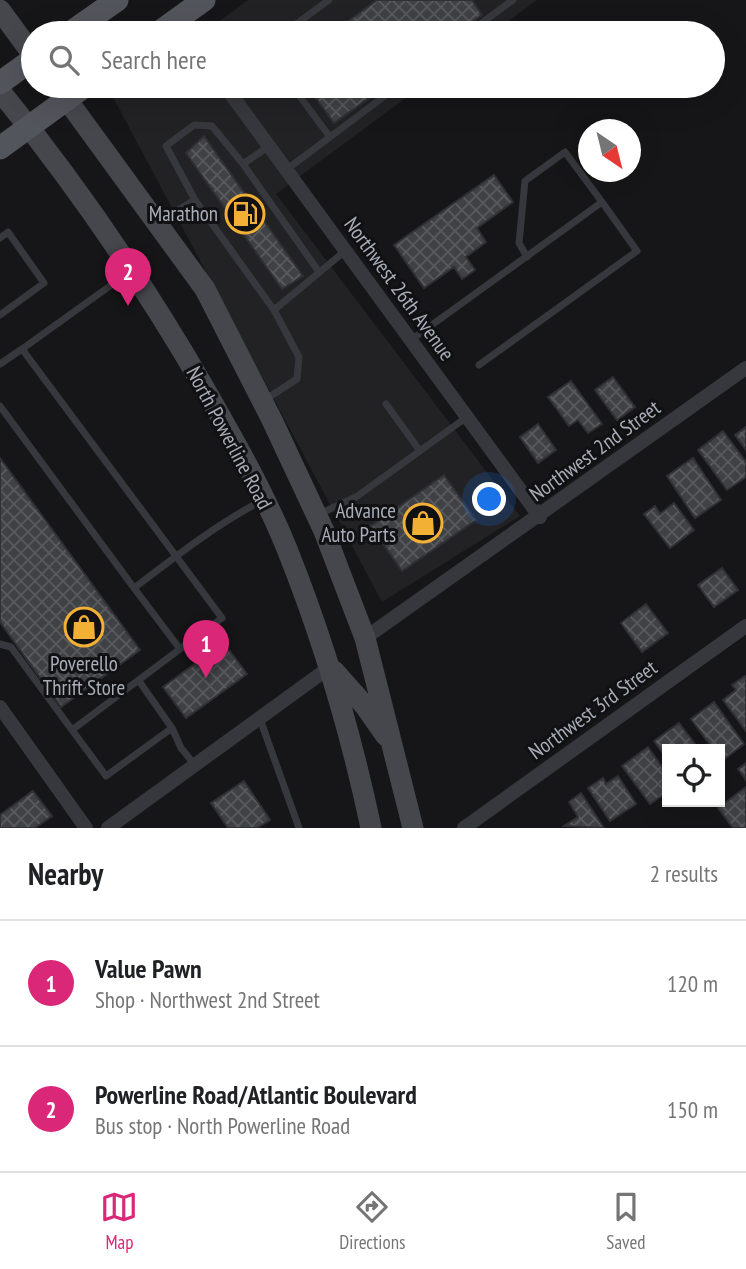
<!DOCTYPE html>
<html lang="en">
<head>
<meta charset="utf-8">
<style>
	:root { --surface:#fff; --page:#f2f2f2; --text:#202124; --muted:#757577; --line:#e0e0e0; --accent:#db2777 }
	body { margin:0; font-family:"PT Sans Narrow",sans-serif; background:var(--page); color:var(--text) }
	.controls { position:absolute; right:21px; bottom:21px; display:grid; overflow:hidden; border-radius:0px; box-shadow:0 7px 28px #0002 }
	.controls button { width:63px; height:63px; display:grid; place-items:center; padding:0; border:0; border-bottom:2px solid var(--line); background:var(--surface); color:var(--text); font:35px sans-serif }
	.compass { position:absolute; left:578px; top:119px; width:63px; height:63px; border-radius:50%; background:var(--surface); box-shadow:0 7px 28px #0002; rotate:145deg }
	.you { position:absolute; left:490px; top:500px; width:24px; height:24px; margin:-18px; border:5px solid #fff; border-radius:50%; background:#1a73e8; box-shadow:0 0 0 10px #1a73e833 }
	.badge { display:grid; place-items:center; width:46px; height:46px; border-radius:50%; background:var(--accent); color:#fff; font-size:23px; font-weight:700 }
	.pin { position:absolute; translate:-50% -58px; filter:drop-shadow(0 2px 4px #0008) }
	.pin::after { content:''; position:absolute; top:37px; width:24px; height:21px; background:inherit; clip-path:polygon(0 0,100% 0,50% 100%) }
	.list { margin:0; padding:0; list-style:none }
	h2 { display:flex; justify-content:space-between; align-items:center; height:91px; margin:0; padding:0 28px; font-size:30px }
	h2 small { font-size:23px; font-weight:400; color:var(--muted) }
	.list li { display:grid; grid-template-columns:46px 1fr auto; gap:21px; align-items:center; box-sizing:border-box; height:126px; padding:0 28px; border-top:2px solid var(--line) }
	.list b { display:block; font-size:26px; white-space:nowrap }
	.list p { margin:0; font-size:23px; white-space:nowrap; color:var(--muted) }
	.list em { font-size:23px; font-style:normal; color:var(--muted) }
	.icon { flex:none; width:38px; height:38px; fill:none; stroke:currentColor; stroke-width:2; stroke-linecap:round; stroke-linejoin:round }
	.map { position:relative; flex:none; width:746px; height:828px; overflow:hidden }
	.search { position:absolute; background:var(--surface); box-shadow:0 7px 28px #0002; left:21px; right:21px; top:21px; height:77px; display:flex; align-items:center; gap:18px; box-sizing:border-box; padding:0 24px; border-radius:38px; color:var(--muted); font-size:26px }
	.sheet { height:343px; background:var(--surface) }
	nav { display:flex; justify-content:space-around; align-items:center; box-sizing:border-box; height:98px; border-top:2px solid var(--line); background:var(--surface); font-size:19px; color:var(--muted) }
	nav a { display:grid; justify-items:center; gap:4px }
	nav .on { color:var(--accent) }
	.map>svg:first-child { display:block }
	.built { fill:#222225 }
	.building { fill:url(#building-cross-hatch); stroke:#303034; stroke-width:2 }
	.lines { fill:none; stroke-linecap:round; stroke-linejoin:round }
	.lane { stroke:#37383d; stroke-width:7 }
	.street { stroke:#37383d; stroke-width:14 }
	.secondary { stroke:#45474d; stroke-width:21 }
	.primary { stroke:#53555c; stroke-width:23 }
	.labels { text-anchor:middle; stroke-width:6; stroke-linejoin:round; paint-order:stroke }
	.poi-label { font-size:21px; fill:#a8adb8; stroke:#111113; text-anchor:end }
	.street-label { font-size:21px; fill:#a8adb8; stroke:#111113 }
</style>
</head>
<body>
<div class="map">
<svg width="746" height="828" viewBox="0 0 746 828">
	<defs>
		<pattern id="building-cross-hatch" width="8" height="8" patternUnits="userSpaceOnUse" patternTransform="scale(1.75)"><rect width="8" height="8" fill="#404145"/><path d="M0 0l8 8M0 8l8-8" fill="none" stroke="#595a5e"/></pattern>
	</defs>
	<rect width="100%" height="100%" fill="#161618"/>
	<!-- built -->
	<path class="built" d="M 248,0 L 537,0 L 492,33 L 203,33 Z
		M 132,86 L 422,86 L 276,194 L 520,516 L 382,602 L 114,99 Z"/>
	<!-- building -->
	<path class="building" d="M 377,0 L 472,0 L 482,15 L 457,33 L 332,33 Z
		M 307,86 L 386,86 L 334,123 Z
		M 204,136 L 303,276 L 282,289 L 186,153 Z
		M 494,175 L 513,202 L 477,228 L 486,242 L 466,257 L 475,270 L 462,279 L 454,267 L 424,288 L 394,245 Z
		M 613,377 L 635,407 L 617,420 L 595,390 Z
		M 571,381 L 602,424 L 588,433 L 578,420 L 569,426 L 548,397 Z
		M 538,424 L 556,450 L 538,463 L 520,437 Z
		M 746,427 L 746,450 L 735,435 Z
		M 723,431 L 746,462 L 746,477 L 727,490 L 698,450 Z
		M 0,458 L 140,650 L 61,707 L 0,622 Z
		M 693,458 L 721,500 L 695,518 L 667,476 Z
		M 444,475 L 476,520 L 402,571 L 371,526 Z
		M 674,503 L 694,530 L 670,548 L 644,514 L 655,506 L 660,514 Z
		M 722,568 L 738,590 L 714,607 L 698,585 Z
		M 646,604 L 668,633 L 642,652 L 621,623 Z
		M 224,643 L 247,674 L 186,718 L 163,687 Z
		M 745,676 L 746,677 L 746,731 L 723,700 L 736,690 L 732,685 Z
		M 714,702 L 744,744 L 722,761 L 720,749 L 713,749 L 691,719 Z
		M 679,723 L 699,749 L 667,749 L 667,759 L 654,741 Z
		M 648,747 L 667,774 L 667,792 L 650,804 L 622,766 Z
		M 746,763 L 746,780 L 738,769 Z
		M 618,776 L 636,804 L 610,821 L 588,788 L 603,778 L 606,784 Z
		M 244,781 L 270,820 L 257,828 L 228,828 L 211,803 Z
		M 746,787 L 746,828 L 733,828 L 718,808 Z
		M 33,791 L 52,816 L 35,828 L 0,828 L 0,815 Z
		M 581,793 L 604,828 L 564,826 L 578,817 L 569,802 Z"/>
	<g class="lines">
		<!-- lane -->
		<path class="lane" d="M 284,33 L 329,0
			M 468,33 L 513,0
			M 292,86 L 330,137
			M 269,146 L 243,164 L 319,272
			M 243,164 L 212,126 L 194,125 L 166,146 L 195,200 L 274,310
			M 286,170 L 398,86
			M 159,221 L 195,200
			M 0,238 L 8,232 L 44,283 L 0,315
			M 527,257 L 519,243 L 525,181 L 565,152 L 602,202
			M 128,273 L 22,349 L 222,618 L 180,649 L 134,588 C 176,556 217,524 263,500
			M 411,340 L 602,202 L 637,251 L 479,365
			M 0,364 L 22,349
			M 266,399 L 297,379 L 299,357 L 274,310 L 345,251
			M 386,404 L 420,451
			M 0,406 L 134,588
			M 319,514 L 356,497 L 467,417
			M 0,644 L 11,647 L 72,730
			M 139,681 L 172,728 L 106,776 L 72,730 L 180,649
			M 260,719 L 299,828
			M 172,728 L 181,748 L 195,765"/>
		<!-- street -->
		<path class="street" d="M 225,86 L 540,517
			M 365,638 L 746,368
			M 0,707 L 86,828
			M 108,828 L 330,667
			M 464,828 L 746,626"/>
		<!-- secondary -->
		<path class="secondary" d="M 0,10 L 33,55
			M 57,86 L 205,289 L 272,420 L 324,531 L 365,638 L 413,828
			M 0,91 C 75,183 142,281 202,384 C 232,437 264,492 287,549 C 323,639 351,733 371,828
			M 334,671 L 365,706 L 386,736"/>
		<!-- primary -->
		<path class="primary" d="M 70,33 L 117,0
			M 158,33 L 204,0
			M 0,83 L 33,59
			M 0,148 L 85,86"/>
	</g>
	<!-- icons -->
	<defs>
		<symbol id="fuel-ring" viewBox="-11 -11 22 22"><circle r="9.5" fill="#111113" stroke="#f2b134" stroke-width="1.5"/><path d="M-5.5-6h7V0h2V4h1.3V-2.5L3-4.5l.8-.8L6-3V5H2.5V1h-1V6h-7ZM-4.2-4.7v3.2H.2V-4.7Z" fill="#f2b134"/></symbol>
		<symbol id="shop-ring" viewBox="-11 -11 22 22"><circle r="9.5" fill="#111113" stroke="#f2b134" stroke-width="1.5"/><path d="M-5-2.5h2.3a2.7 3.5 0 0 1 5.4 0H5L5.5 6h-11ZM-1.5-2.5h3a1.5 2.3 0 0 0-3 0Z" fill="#f2b134"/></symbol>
	</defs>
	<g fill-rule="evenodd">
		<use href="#fuel-ring" x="223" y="192" width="44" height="44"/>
		<use href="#shop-ring" x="401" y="501" width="44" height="44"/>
		<use href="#shop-ring" x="62" y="605" width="44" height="44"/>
	</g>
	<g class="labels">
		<!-- poi labels -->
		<g class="poi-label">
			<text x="218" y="221">Marathon</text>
			<text x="396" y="518">Advance<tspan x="396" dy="24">Auto Parts</tspan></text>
			<text x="84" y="671" text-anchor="middle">Poverello<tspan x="84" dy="24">Thrift Store</tspan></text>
		</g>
		<!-- street labels -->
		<g class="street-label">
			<text transform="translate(399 289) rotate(54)" y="7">Northwest 26th Avenue</text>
			<text transform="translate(229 438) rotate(62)" y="7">North Powerline Road</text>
			<text transform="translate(595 451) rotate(-36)" y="7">Northwest 2nd Street</text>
			<text transform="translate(593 710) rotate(-36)" y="7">Northwest 3rd Street</text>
		</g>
	</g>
</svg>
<div class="controls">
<button><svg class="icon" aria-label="locate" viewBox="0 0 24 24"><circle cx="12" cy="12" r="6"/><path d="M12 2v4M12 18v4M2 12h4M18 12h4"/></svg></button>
</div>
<svg class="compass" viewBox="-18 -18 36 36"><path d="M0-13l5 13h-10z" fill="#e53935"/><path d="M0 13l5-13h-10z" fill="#757577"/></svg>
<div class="you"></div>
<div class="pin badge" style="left:206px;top:678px">1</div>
<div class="pin badge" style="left:128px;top:306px">2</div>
<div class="search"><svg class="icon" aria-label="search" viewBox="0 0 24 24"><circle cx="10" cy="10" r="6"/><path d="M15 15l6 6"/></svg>Search here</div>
</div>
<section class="sheet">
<h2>Nearby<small>2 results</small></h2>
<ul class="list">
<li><span class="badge">1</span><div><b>Value Pawn</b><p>Shop · Northwest 2nd Street</p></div><em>120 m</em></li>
<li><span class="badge">2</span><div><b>Powerline Road/Atlantic Boulevard</b><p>Bus stop · North Powerline Road</p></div><em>150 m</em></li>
</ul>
</section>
<nav>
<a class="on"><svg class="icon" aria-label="map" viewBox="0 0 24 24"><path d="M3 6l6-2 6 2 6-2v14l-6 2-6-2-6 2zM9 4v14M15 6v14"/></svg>Map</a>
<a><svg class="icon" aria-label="directions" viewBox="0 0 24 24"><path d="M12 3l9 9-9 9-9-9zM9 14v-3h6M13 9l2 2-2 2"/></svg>Directions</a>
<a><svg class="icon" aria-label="saved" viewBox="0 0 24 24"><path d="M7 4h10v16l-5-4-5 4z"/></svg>Saved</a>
</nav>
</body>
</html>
